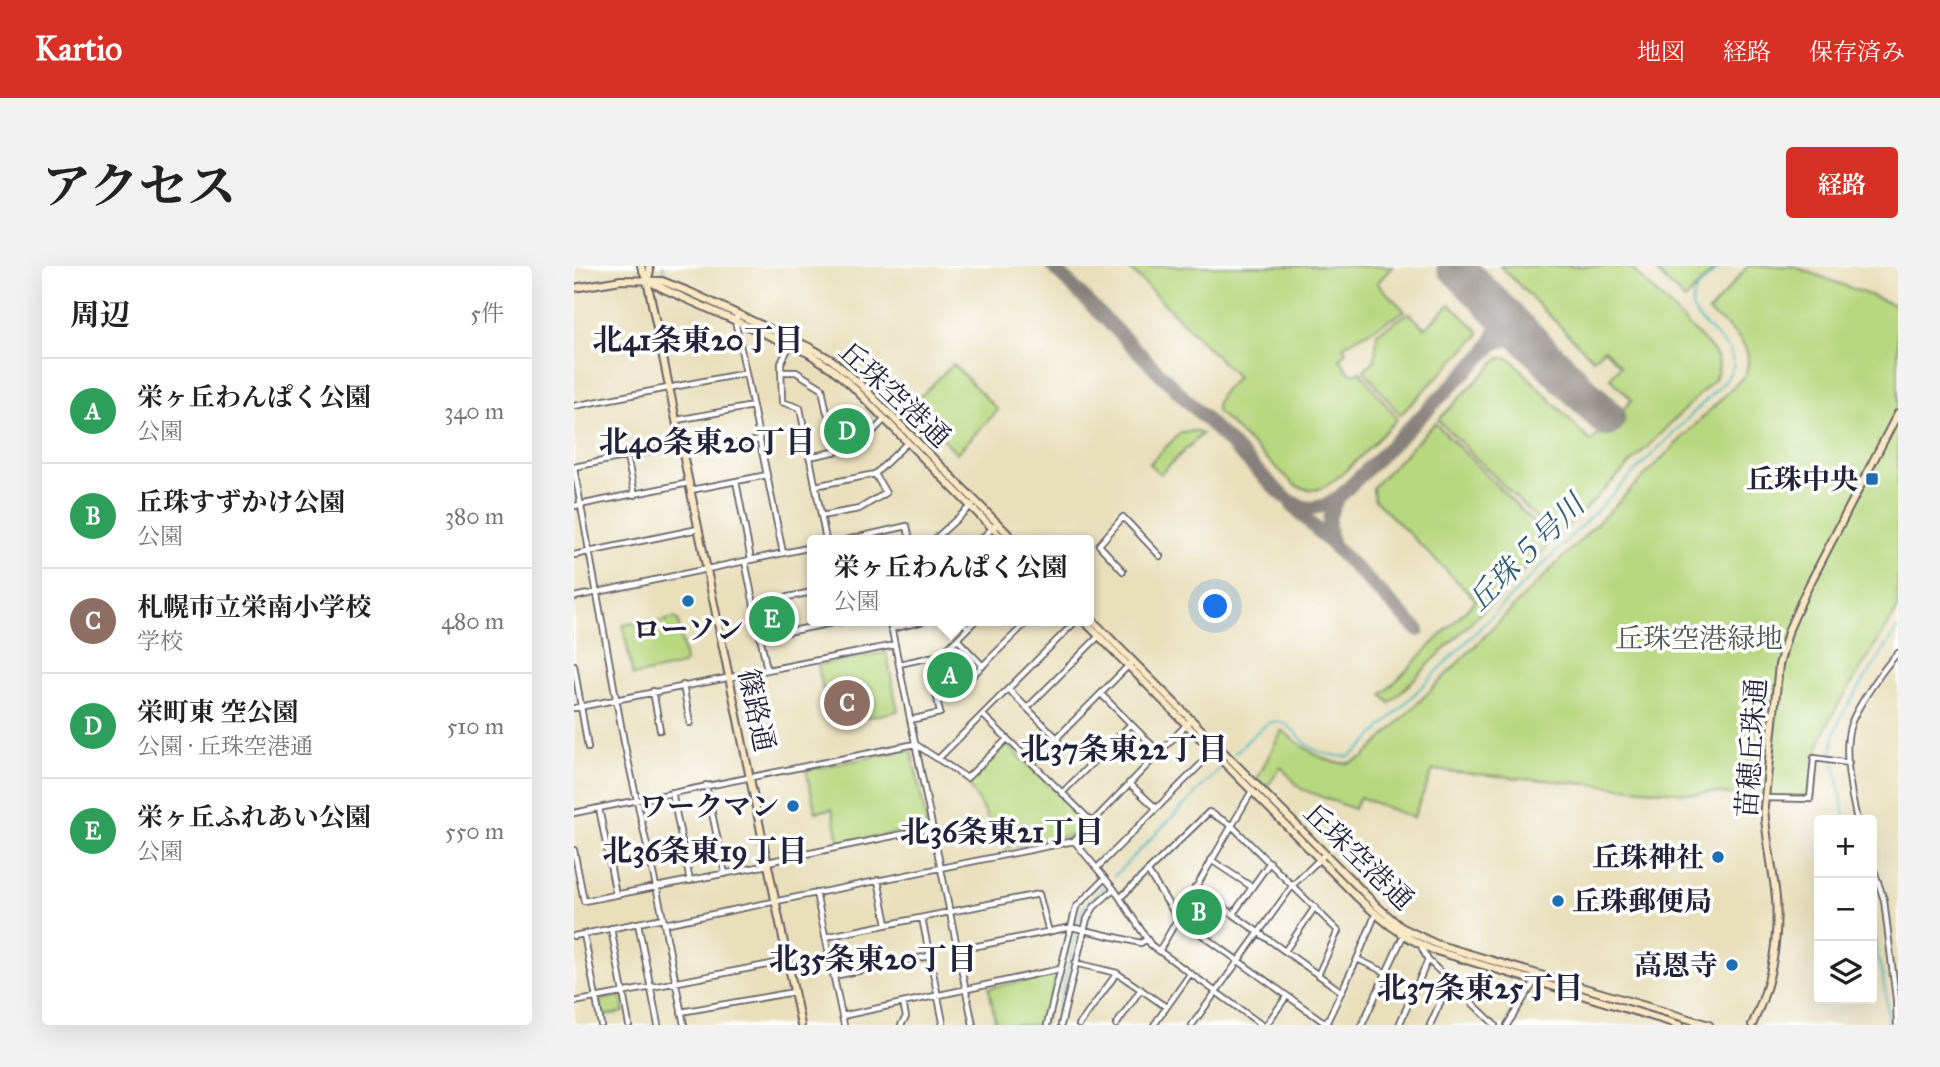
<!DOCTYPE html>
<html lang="ja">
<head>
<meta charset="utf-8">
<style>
	:root { --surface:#fff; --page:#f2f2f2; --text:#222; --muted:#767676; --line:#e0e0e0; --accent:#d93025 }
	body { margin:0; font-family:"IM FELL Great Primer","Noto Serif JP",serif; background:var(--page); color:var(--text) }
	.controls { position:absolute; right:21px; bottom:21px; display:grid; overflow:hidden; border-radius:7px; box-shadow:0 7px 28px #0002 }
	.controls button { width:63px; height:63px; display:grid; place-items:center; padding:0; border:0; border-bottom:2px solid var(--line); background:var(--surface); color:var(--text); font:35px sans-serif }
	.you { position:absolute; left:642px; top:341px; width:24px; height:24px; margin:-18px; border:5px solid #fff; border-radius:50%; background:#1a73e8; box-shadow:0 0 0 10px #1a73e833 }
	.badge { display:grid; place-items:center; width:46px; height:46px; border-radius:50%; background:var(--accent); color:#fff; font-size:23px; font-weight:700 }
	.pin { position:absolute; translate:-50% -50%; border:4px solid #fff; box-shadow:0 2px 7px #0006 }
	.popup { position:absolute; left:233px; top:269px; width:287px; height:91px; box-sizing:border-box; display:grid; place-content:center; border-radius:7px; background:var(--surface); filter:drop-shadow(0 2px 5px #0005); font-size:23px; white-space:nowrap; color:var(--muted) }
	.popup b { font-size:26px; color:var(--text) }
	.popup::after { content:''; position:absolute; left:50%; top:100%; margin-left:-14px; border:14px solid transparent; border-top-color:var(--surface) }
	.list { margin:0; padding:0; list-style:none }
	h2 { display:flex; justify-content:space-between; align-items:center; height:91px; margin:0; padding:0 28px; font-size:30px }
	h2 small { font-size:23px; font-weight:400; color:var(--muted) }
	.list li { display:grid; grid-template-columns:46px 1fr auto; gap:21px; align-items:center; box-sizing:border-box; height:105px; padding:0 28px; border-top:2px solid var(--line) }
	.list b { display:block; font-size:26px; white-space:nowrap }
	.list p { margin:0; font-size:23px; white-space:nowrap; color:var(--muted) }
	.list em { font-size:23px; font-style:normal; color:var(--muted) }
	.icon { flex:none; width:38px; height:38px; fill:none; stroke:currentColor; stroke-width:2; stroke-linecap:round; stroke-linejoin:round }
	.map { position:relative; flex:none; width:1324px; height:759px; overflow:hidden; border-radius:7px }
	header { display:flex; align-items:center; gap:42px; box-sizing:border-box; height:98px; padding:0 35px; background:var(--accent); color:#fff }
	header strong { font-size:33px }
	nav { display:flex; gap:38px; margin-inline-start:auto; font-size:24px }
	.intro { display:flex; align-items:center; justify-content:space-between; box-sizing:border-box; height:168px; padding:0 42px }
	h1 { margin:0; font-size:49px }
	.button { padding:18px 32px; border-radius:7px; background:var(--accent); color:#fff; font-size:24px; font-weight:700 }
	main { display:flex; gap:42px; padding:0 42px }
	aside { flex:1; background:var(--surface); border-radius:7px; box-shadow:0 7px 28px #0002 }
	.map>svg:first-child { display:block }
	.green { fill:#b8d880; stroke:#6d7d5e; stroke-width:2 }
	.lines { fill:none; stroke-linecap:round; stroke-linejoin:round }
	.stream { stroke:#47b6c1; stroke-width:2 }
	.taxiway { stroke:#86807b; stroke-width:14 }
	.runway { stroke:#86807b; stroke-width:37 }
	.street-casing { stroke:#686468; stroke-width:8 }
	.secondary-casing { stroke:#686468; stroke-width:10 }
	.street { stroke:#fff; stroke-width:4.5 }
	.secondary { stroke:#fae7c3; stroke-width:6 }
	.poi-dot { fill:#1f6fb2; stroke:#fff; stroke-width:2.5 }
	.labels { text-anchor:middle; stroke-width:7; stroke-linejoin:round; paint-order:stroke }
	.street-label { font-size:28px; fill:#22223b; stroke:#fff }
	.poi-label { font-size:28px; font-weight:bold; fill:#22223b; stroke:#fff; text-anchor:end }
	.park-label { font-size:28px; fill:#4f5950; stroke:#fff }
	.neighbourhood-label { font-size:30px; font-weight:bold; fill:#22223b; stroke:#fff }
	.water-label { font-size:30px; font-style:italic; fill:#315d71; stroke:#fff }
</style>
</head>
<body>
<header>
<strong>Kartio</strong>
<nav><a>地図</a><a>経路</a><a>保存済み</a></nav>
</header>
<div class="intro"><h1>アクセス</h1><a class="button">経路</a></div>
<main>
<aside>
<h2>周辺<small>5件</small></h2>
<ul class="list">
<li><span class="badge" style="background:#2e9e5b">A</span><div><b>栄ヶ丘わんぱく公園</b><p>公園</p></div><em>340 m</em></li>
<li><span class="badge" style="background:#2e9e5b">B</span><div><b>丘珠すずかけ公園</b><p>公園</p></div><em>380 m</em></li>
<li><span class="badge" style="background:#8d6e63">C</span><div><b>札幌市立栄南小学校</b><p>学校</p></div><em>480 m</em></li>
<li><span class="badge" style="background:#2e9e5b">D</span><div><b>栄町東 空公園</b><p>公園 · 丘珠空港通</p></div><em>510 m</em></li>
<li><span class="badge" style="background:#2e9e5b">E</span><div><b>栄ヶ丘ふれあい公園</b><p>公園</p></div><em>550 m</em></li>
</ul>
</aside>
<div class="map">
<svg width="1324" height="759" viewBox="0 0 1324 759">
	<rect width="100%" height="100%" fill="#fff"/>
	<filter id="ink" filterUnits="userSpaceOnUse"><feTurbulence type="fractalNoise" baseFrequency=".0143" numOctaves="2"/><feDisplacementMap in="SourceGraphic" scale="14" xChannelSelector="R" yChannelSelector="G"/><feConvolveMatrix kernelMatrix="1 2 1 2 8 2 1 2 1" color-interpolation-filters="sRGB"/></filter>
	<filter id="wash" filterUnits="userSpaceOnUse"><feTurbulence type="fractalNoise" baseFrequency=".00686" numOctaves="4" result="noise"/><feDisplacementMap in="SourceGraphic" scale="28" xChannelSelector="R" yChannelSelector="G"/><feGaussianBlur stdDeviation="1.57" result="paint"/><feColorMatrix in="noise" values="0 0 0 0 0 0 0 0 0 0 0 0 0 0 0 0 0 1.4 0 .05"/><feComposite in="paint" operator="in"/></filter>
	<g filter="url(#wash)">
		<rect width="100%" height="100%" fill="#e9dfbb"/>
		<!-- green -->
		<path class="green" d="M 553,0 L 819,0 L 803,17 L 831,45 L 769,80 L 772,85 L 766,93 L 774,105 L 781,108 L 786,105 L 823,153 C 806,170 768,213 748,222 C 738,226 730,223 721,219 L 643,146 C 639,131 654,122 663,111 Z
			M 926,0 L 1055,0 L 1131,76 C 1144,90 1149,94 1141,113 L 983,271 L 978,268 L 864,154 L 924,93 L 933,91 L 939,95 L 1017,176 L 1058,134 L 1036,112 L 1047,100 L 1030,83 L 1019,93 Z
			M 1077,0 L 1139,0 L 1141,2 L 1111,34 Z
			M 1174,0 L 1219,0 L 1324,40 L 1324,343 L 1257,451 L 1245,479 L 1234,530 L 1181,531 L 1134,526 L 1123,528 L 859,504 L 839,552 L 786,531 L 780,543 L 727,523 L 707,501 L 693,521 L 683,513 L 708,464 C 727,479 749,499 774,497 C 779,496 785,493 790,491 L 1171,109 C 1173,102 1176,94 1173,87 C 1168,69 1148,57 1135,46 Z
			M 876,38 L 904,65 L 905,69 L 826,149 L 790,104 L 801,94 L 803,67 L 835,47 L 851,62 Z
			M 379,98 L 424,144 L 383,187 L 337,140 Z
			M 273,155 L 288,171 L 281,178 L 269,181 L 267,179 L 261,160 Z
			M 861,157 L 972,269 L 975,275 L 973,281 L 816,437 L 808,429 L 902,334 L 800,233 L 799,221 Z
			M 621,165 L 628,168 L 586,208 L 575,198 L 607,166 Z
			M 206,336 L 211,363 L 193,367 L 189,365 L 184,342 L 186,340 Z
			M 101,352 L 104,354 L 111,396 L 108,399 L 59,410 L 49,359 L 60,357 L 63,361 Z
			M 312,386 L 324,445 L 264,457 L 263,454 L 255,456 L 244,399 Z
			M 432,478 L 433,478 L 509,553 L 509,555 L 497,569 L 431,582 L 393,516 Z
			M 334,484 L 338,486 L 353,558 L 351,561 L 266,578 L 258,543 L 242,546 L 232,504 Z
			M 621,626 L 644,641 L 628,665 L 607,650 Z
			M 480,709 L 482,710 L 470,759 L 422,759 L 415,722 Z
			M 45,730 L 47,732 L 50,746 L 29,750 L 26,736 L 27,734 Z"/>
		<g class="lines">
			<!-- stream -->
			<path class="stream" d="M 89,0 L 90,5
				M 661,487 C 668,481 687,460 695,457 C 713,450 725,472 736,481 C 746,488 762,490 774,491 L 786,483 L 1153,113 L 1160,99 L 1156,84 L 1123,51 L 1118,41 L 1119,33 L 1123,23 L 1147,0
				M 1259,492 C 1256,460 1275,438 1291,413 C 1302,396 1313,379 1324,363
				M 1260,497 L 1272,554
				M 540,610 L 647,502
				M 504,657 L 508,642 L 530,620
				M 1298,663 L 1312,728 L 1314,759
				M 480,759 L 502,667"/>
			<!-- taxiway -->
			<path class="taxiway" d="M 478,0 L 703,224 C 723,243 739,248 763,233 L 920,78 C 935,70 948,72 963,81
				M 913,31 C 924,49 927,63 914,81
				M 718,239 L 844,364
				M 759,278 C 752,263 754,248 763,234"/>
			<!-- runway -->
			<path class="runway" d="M 881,0 L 1033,152"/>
		</g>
	</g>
	<g filter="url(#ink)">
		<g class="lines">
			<defs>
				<path id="street" d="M 164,49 L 161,54 L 209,287
					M 216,79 L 207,97 L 208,136 L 226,142 L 252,274
					M 208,106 L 222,106 L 248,122 L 252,143 L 266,184
					M 0,140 L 172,107
					M 103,154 L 179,140
					M 110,188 L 186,174
					M 53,191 L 61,229
					M 235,191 L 284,181 L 311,153
					M 0,201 L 108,179
					M 0,202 L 50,476 L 89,652 L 110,759
					M 162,215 L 177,294
					M 241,220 L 301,208 L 334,176
					M 117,224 L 193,209
					M 0,240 L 115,217
					M 247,250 L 285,243 L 312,227 L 301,208
					M 272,274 L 333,260 L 336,274
					M 360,274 L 398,239
					M 406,274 L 424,257
					M 0,289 L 124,263
					M 171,295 L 193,404
					M 549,305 L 525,279 L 549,251 L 586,290
					M 0,331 L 238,281
					M 180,338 L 238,326
					M 316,355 L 399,759
					M 387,355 L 394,362
					M 317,363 L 350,355
					M 187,371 L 269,355
					M 383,373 L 409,400
					M 325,398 L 367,389 L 401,355
					M 0,399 L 14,482
					M 359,412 L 383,425 L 454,355
					M 109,419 L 116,457
					M 434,423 L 484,473
					M 79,425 L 86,464
					M 527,428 L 586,487
					M 0,442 L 321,379
					M 453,442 L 525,370
					M 409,449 L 518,556
					M 336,454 L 366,447 L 355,391
					M 364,493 L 502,355
					M 458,497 L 559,395
					M 555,517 L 582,542
					M 132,519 L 151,608
					M 98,526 L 116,615
					M 488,527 L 557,458
					M 1191,532 L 1236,533 L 1240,492 L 1275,497
					M 25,542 L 42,629
					M 0,547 L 341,478 L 393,512 L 433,473
					M 1283,554 C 1277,530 1269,485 1276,461 C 1281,443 1311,400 1324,387
					M 500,575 L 540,623 L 577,679 L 688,759
					M 0,584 L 10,635 L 194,599
					M 637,594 L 678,621
					M 193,596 L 358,562
					M 1298,598 L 1310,634 L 1322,733 L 1323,759
					M 523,602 L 639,486
					M 574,606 L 603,651 L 754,759
					M 304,614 L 313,658
					M 621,621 L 768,726
					M 242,627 L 270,759
					M 546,632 L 635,546 L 657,559 L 764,665 L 744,709
					M 802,647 L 783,693 L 813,707
					M 659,648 L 696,596
					M 348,652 L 369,756 L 368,759
					M 64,657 L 84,759
					M 90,658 L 500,575 L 617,454
					M 37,662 L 55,759
					M 10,668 L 27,759
					M 0,670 L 89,652
					M 251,671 L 465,628 L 475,666
					M 847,680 L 854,694 L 921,759
					M 384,684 L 497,661 L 567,677 L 573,673
					M 585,685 L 678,525
					M 711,685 L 741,641
					M 501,697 L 543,707 L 592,741
					M 260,710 L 355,690
					M 0,736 L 213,695
					M 107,746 L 220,726
					M 268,750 L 486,703
					M 752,758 L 783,693
					M 327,759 L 332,751 L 329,737
					M 473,759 L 502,641 L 531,612
					M 487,759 L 513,653 L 520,641 L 540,623
					M 505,759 L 543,707
					M 542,759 L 567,723
					M 580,759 L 616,708
					M 618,759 L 719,619 L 751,588
					M 692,759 L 713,730
					M 788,759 L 830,668
					M 825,759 L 854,694
					M 856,759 L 876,715
					M 933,759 L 961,715"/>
				<path id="secondary" d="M 67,0 L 73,14 L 227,759
					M 73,14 L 76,5 L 75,0
					M 75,15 L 90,23 L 234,87 L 257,102 L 277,119 L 430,274
					M 0,22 L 47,14 L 88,15 L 116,26 L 237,82 L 258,94 L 286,118 L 440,274
					M 514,350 L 804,641 L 827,661 L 862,678 L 1135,759
					M 510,355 L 782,630 C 808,654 826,670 859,684 L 1106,759
					M 1178,759 C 1197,719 1205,676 1202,632 C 1199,602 1192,572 1190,541 L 1205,399 L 1215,363 L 1231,327 L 1324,147"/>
			</defs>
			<!-- street casing -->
			<use href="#street" class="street-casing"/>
			<!-- secondary casing -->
			<use href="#secondary" class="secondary-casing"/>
			<!-- street -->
			<use href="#street" class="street"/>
			<!-- secondary -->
			<use href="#secondary" class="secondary"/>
		</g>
	</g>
	<!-- markers -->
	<g class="poi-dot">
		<rect x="1291" y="206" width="14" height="14" rx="3.5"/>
		<circle cx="114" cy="335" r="7"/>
		<circle cx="219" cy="540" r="7"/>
		<circle cx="1144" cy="591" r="7"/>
		<circle cx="984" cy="635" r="7"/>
		<circle cx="1158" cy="699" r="7"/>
	</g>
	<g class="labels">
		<!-- street labels -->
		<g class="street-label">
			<text transform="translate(321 128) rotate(43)" y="10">丘珠空港通</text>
			<text transform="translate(183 444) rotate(78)" y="10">篠路通</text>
			<text transform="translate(1177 482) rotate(-86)" y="10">苗穂丘珠通</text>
			<text transform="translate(785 590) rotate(44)" y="10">丘珠空港通</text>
		</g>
		<!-- poi labels -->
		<g class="poi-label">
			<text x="1284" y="223">丘珠中央</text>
			<text x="114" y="373" text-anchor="middle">ローソン</text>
			<text x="205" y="550">ワークマン</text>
			<text x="1130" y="601">丘珠神社</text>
			<text x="998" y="645" text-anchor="start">丘珠郵便局</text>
			<text x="1144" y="709">高恩寺</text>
		</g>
		<!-- park labels -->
		<g class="park-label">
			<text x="1125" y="382">丘珠空港緑地</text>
		</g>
		<!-- neighbourhood labels -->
		<g class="neighbourhood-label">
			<text x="124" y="84">北41条東20丁目</text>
			<text x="133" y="186">北40条東20丁目</text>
			<text x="550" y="493">北37条東22丁目</text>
			<text x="428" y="576">北36条東21丁目</text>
			<text x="131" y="595">北36条東19丁目</text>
			<text x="299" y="703">北35条東20丁目</text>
			<text x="906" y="732">北37条東25丁目</text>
		</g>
		<!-- water labels -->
		<g class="water-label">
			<text transform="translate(952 287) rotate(-45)" y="10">丘珠５号川</text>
		</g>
	</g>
</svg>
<div class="controls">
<button>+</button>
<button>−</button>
<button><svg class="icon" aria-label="layers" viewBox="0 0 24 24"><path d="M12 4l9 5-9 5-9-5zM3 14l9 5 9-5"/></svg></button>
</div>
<div class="you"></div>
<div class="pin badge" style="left:376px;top:409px;background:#2e9e5b">A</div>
<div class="popup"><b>栄ヶ丘わんぱく公園</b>公園</div>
<div class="pin badge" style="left:625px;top:646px;background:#2e9e5b">B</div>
<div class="pin badge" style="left:273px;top:437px;background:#8d6e63">C</div>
<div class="pin badge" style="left:273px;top:165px;background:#2e9e5b">D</div>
<div class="pin badge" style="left:198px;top:353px;background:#2e9e5b">E</div>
</div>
</main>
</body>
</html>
